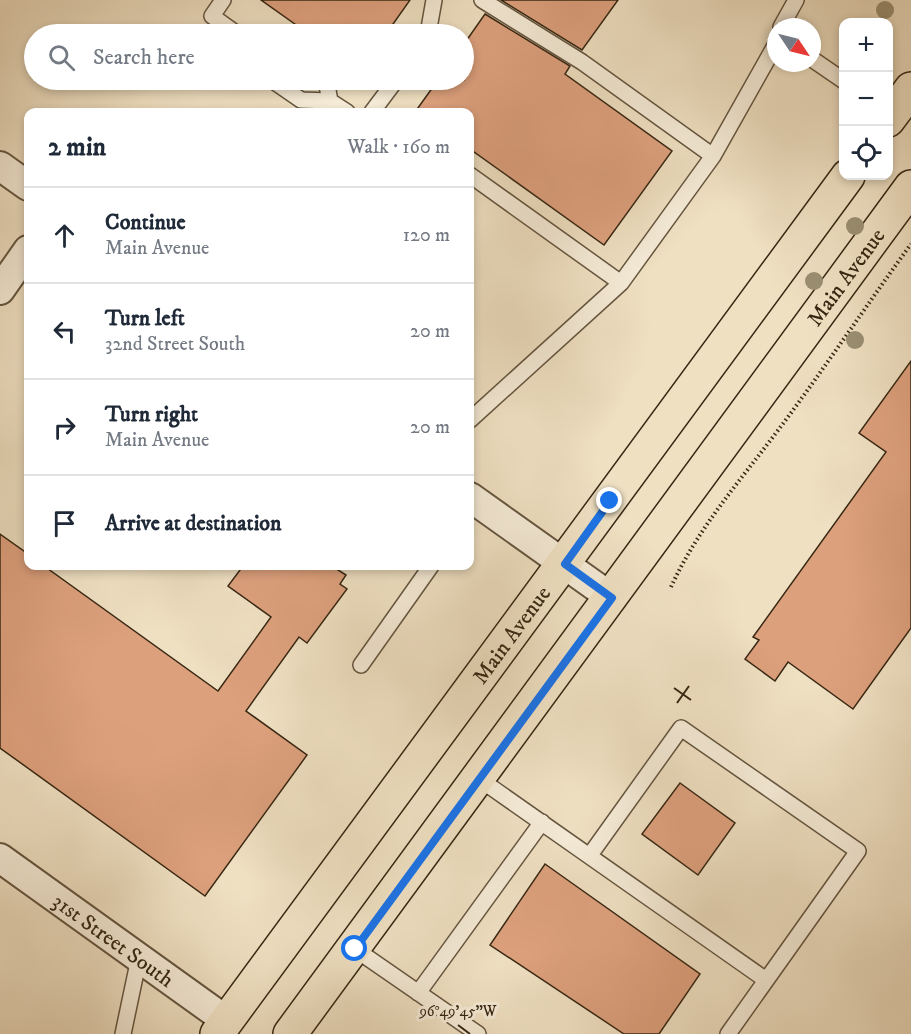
<!DOCTYPE html>
<html lang="en">
<head>
<meta charset="utf-8">
<style>
	:root { --surface:#fff; --page:#f2f2f3; --text:#1f2937; --muted:#747a83; --line:#e0e1e3 }
	body { margin:0; font-family:"IM FELL DW Pica",serif; background:var(--page); color:var(--text) }
	.controls { position:absolute; right:18px; top:18px; display:grid; overflow:hidden; border-radius:12px; box-shadow:0 3px 9px #0003 }
	.controls button { width:54px; height:54px; display:grid; place-items:center; padding:0; border:0; border-bottom:2px solid var(--line); background:var(--surface); color:var(--text); font:30px sans-serif }
	.compass { position:absolute; left:767px; top:18px; width:54px; height:54px; border-radius:50%; background:var(--surface); box-shadow:0 3px 9px #0003; rotate:125deg }
	.stop { position:absolute; width:18px; height:18px; margin:-14px; border:4px solid #1a73e8; border-radius:50%; background:#fff }
	.stop.end { background:#1a73e8; border-color:#fff; box-shadow:0 2px 6px #0008 }
	.list { margin:0; padding:0; list-style:none }
	h2 { display:flex; justify-content:space-between; align-items:center; height:78px; margin:0; padding:0 24px; font-size:26px }
	h2 small { font-size:20px; font-weight:400; color:var(--muted) }
	.list li { display:grid; grid-template-columns:39px 1fr auto; gap:18px; align-items:center; box-sizing:border-box; height:96px; padding:0 24px; border-top:2px solid var(--line) }
	.list b { display:block; font-size:22px; white-space:nowrap }
	.list p { margin:0; font-size:20px; white-space:nowrap; color:var(--muted) }
	.list em { font-size:20px; font-style:normal; color:var(--muted) }
	.icon { flex:none; width:33px; height:33px; fill:none; stroke:currentColor; stroke-width:2; stroke-linecap:round; stroke-linejoin:round }
	.map { position:relative; flex:none; width:911px; height:1034px; overflow:hidden }
	.search { position:absolute; background:var(--surface); box-shadow:0 3px 9px #0003; left:24px; top:24px; width:450px; height:66px; display:flex; align-items:center; gap:15px; box-sizing:border-box; padding:0 21px; border-radius:33px; color:var(--muted); font-size:22px }
	.panel { position:absolute; background:var(--surface); box-shadow:0 3px 9px #0003; left:24px; top:108px; width:450px; height:462px; border-radius:12px }
	.map>svg:first-child { display:block }
	.building { fill:#dda07d; stroke:#372713; stroke-width:1.5 }
	.lines { fill:none; stroke-linecap:round; stroke-linejoin:round }
	.lane-casing { stroke:#65553f; stroke-width:18 }
	.street-casing { stroke:#65553f; stroke-width:32 }
	.primary-casing { stroke:#372713; stroke-width:36 }
	.path { stroke:#372713; stroke-width:4; stroke-dasharray:1.5 3; stroke-linecap:butt }
	.lane { stroke:#f5ebd7; stroke-width:15 }
	.street { stroke:#f5ebd7; stroke-width:28 }
	.primary { stroke:#efe0c2; stroke-width:33 }
	.tree { fill:#9b9074 }
	.route { stroke:#1a73e8; stroke-width:8 }
	.ticks { fill:none; stroke:#372713; stroke-width:2 }
	.labels { text-anchor:middle; stroke-width:6; stroke-linejoin:round; paint-order:stroke }
	.street-label { font-size:22px; fill:#372713; stroke:#f5ebd7 }
	.ticks-label { font-size:15px; text-anchor:middle; fill:#372713; stroke:#f5ebd7; stroke-width:6; stroke-linejoin:round; paint-order:stroke }
</style>
</head>
<body>
<div class="map">
<svg width="911" height="1034" viewBox="0 0 911 1034">
	<rect width="100%" height="100%" fill="#efe0c2"/>
	<filter id="stains"><feTurbulence type="fractalNoise" baseFrequency=".00333" numOctaves="4"/><feColorMatrix values="0 0 0 0 .2 0 0 0 0 .09 0 0 0 0 .02 0 0 0 .5 -.17"/></filter>
	<radialGradient id="worn" r=".72"><stop offset=".6" stop-color="#630" stop-opacity="0"/><stop offset="1" stop-color="#630" stop-opacity=".3"/></radialGradient>
	<!-- building -->
	<path class="building" d="M 261,0 L 410,0 L 386,34 L 309,34 Z
		M 501,0 L 618,0 L 582,50 Z
		M 485,14 L 570,66 L 565,74 L 672,151 L 604,245 L 470,149 L 470,112 L 415,112 L 438,80 L 464,80 L 464,44 Z
		M 911,361 L 911,628 L 853,709 L 788,662 L 775,681 L 745,659 L 759,640 L 753,637 L 886,452 L 859,433 Z
		M 0,534 L 28,554 L 28,566 L 44,566 L 218,691 L 271,617 L 228,586 L 243,566 L 332,566 L 346,575 L 340,584 L 347,589 L 307,643 L 299,637 L 246,711 L 307,755 L 205,896 L 0,748 Z
		M 680,783 L 735,823 L 698,875 L 642,834 Z
		M 545,864 L 700,974 L 659,1034 L 624,1034 L 490,945 Z"/>
	<g class="lines">
		<defs>
			<path id="lane" d="M 223,0 L 212,16 L 237,34
				M 482,0 L 582,62 L 713,156
				M 781,27 L 796,0
				M 428,34 L 434,0
				M 812,59 L 844,81
				M 272,80 L 301,100 L 330,101 L 326,80
				M 330,101 L 347,112
				M 372,112 L 396,80
				M 470,175 L 621,283
				M 470,420 L 621,283 L 713,156 L 776,44
				M 361,665 L 431,566
				M 478,778 L 766,980
				M 590,855 L 681,728 L 858,851 L 728,1034
				M 355,949 L 478,1034
				M 418,993 L 542,822
				M 123,1034 L 139,958"/>
			<g id="street">
				<path d="M 0,166 L 28,186"/>
				<path d="M 0,290 L 28,250"/>
				<path d="M 470,497 L 612,598"/>
				<path id="s1" d="M 0,858 L 227,1021"/>
			</g>
			<g id="primary">
				<path d="M 888,120 L 911,89"/>
				<path id="s2" d="M 217,1034 L 848,176"/>
				<path id="s3" d="M 290,1034 L 911,187"/>
			</g>
		</defs>
		<!-- lane casing -->
		<use href="#lane" class="lane-casing"/>
		<!-- street casing -->
		<use href="#street" class="street-casing"/>
		<!-- primary casing -->
		<use href="#primary" class="primary-casing"/>
		<!-- path -->
		<path class="path" d="M 671,587 C 698,528 740,481 779,429 C 824,369 866,306 911,244"/>
		<!-- lane -->
		<use href="#lane" class="lane"/>
		<!-- street -->
		<use href="#street" class="street"/>
		<!-- primary -->
		<use href="#primary" class="primary"/>
	</g>
	<!-- trees -->
	<g class="tree">
		<circle cx="885" cy="10" r="9"/>
		<circle cx="855" cy="226" r="9"/>
		<circle cx="814" cy="281" r="9"/>
		<circle cx="855" cy="340" r="9"/>
	</g>
	<g class="lines">
		<!-- route -->
		<path class="route" d="M 355,949 L 612,598 L 565,564 L 610,501"/>
	</g>
	<!-- ticks -->
	<path class="ticks" d="M 674,688 L 691,700M 677,703 L 689,686M 458,1025 L 470,1034"/>
	<g class="labels">
		<!-- street labels -->
		<g class="street-label">
			<text dy="8" stroke="none"><textPath href="#s3" startOffset="939">Main Avenue</textPath></text>
			<text dy="8" stroke="none"><textPath href="#s2" startOffset="496">Main Avenue</textPath></text>
			<text dy="8" stroke="none"><textPath href="#s1" startOffset="140">31st Street South</textPath></text>
		</g>
	</g>
	<g class="ticks-label">
		<text x="458" y="1016">96°49'45"W</text>
	</g>
	<rect width="100%" height="100%" filter="url(#stains)"/>
	<rect width="100%" height="100%" fill="url(#worn)"/>
</svg>
<div class="controls">
<button>+</button>
<button>−</button>
<button><svg class="icon" aria-label="locate" viewBox="0 0 24 24"><circle cx="12" cy="12" r="6"/><path d="M12 2v4M12 18v4M2 12h4M18 12h4"/></svg></button>
</div>
<svg class="compass" viewBox="-18 -18 36 36"><path d="M0-13l5 13h-10z" fill="#e53935"/><path d="M0 13l5-13h-10z" fill="#747a83"/></svg>
<div class="stop" style="left:355px;top:949px"></div>
<div class="stop end" style="left:610px;top:501px"></div>
<div class="search"><svg class="icon" aria-label="search" viewBox="0 0 24 24"><circle cx="10" cy="10" r="6"/><path d="M15 15l6 6"/></svg>Search here</div>
<section class="panel">
<h2>2 min<small>Walk · 160 m</small></h2>
<ul class="list">
<li><svg class="icon" aria-label="ahead" viewBox="0 0 24 24"><path d="M12 20V5M6 11l6-6 6 6"/></svg><div><b>Continue</b><p>Main Avenue</p></div><em>120 m</em></li>
<li><svg class="icon" aria-label="left" viewBox="0 0 24 24"><path d="M17 20v-9H6M10 6l-5 5 5 5"/></svg><div><b>Turn left</b><p>32nd Street South</p></div><em>20 m</em></li>
<li><svg class="icon" aria-label="right" viewBox="0 0 24 24"><path d="M7 20v-9h11M14 6l5 5-5 5"/></svg><div><b>Turn right</b><p>Main Avenue</p></div><em>20 m</em></li>
<li><svg class="icon" aria-label="arrive" viewBox="0 0 24 24"><path d="M6 21V4h12l-3 4 3 4H6"/></svg><div><b>Arrive at destination</b></div></li>
</ul>
</section>
</div>
</body>
</html>
